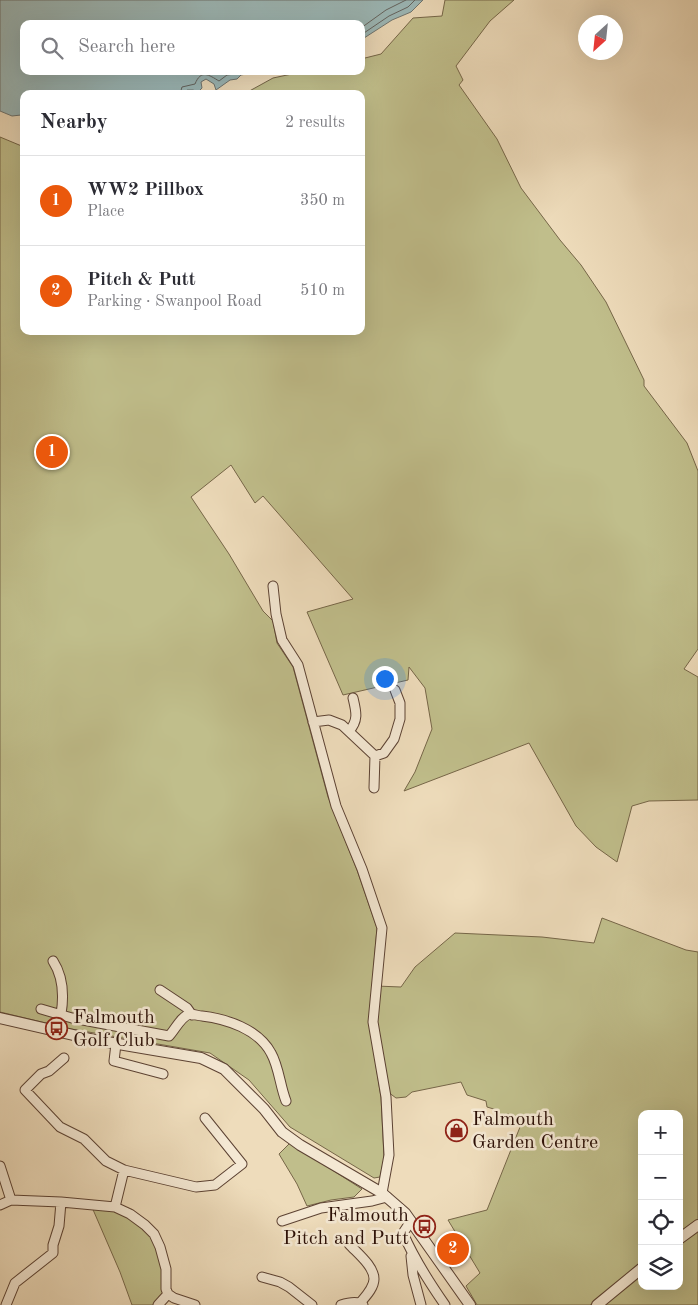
<!DOCTYPE html>
<html lang="en">
<head>
<meta charset="utf-8">
<style>
	:root { --surface:#fff; --page:#f7f7f7; --text:#2b2b33; --muted:#7c7c81; --line:#e1e1e2; --accent:#ea580c }
	body { margin:0; font-family:"Old Standard TT",serif; background:var(--page); color:var(--text) }
	.controls { position:absolute; right:15px; bottom:15px; display:grid; overflow:hidden; border-radius:10px; box-shadow:0 5px 20px #0002 }
	.controls button { width:45px; height:45px; display:grid; place-items:center; padding:0; border:0; border-bottom:1px solid var(--line); background:var(--surface); color:var(--text); font:25px sans-serif }
	.compass { position:absolute; left:578px; top:15px; width:45px; height:45px; border-radius:50%; background:var(--surface); box-shadow:0 5px 20px #0002; rotate:207deg }
	.you { position:absolute; left:384px; top:678px; width:18px; height:18px; margin:-12px; border:4px solid #fff; border-radius:50%; background:#1a73e8; box-shadow:0 0 0 8px #1a73e833 }
	.badge { display:grid; place-items:center; width:32px; height:32px; border-radius:50%; background:var(--accent); color:#fff; font-size:16px; font-weight:700 }
	.pin { position:absolute; translate:-50% -50%; border:2px solid #fff; box-shadow:0 1px 5px #0006 }
	.list { margin:0; padding:0; list-style:none }
	h2 { display:flex; justify-content:space-between; align-items:center; height:65px; margin:0; padding:0 20px; font-size:21px }
	h2 small { font-size:16px; font-weight:400; color:var(--muted) }
	.list li { display:grid; grid-template-columns:32px 1fr auto; gap:15px; align-items:center; box-sizing:border-box; height:90px; padding:0 20px; border-top:1px solid var(--line) }
	.list b { display:block; font-size:19px; white-space:nowrap }
	.list p { margin:0; font-size:16px; white-space:nowrap; color:var(--muted) }
	.list em { font-size:16px; font-style:normal; color:var(--muted) }
	.icon { flex:none; width:28px; height:28px; fill:none; stroke:currentColor; stroke-width:2; stroke-linecap:round; stroke-linejoin:round }
	.map { position:relative; flex:none; width:698px; height:1305px; overflow:hidden }
	.search { position:absolute; background:var(--surface); box-shadow:0 5px 20px #0002; left:20px; top:20px; width:345px; height:55px; display:flex; align-items:center; gap:12px; box-sizing:border-box; padding:0 18px; border-radius:10px; color:var(--muted); font-size:19px }
	.panel { position:absolute; background:var(--surface); box-shadow:0 5px 20px #0002; left:20px; top:90px; width:345px; height:245px; border-radius:10px }
	.map>svg:first-child { display:block }
	.green { fill:#c0be8b; stroke:#766648 }
	.water { fill:#9cb9b9; stroke:#6f7571 }
	.lines { fill:none; stroke-linecap:round; stroke-linejoin:round }
	.shore { stroke:#646460; stroke-width:1 }
	.minor-casing { stroke:#5c4233; stroke-width:11 }
	.tertiary-casing { stroke:#5c4233; stroke-width:12 }
	.minor { stroke:#f4e8d3; stroke-width:9 }
	.tertiary { stroke:#f4e8d3; stroke-width:10 }
	.labels { text-anchor:middle; stroke-width:5; stroke-linejoin:round; paint-order:stroke }
	.poi-label { font-size:20px; fill:#2b0f06; stroke:#f4e8d3; text-anchor:start }
</style>
</head>
<body>
<div class="map">
<svg width="698" height="1305" viewBox="0 0 698 1305">
	<rect width="100%" height="100%" fill="#eedcbb"/>
	<filter id="stains"><feTurbulence type="fractalNoise" baseFrequency=".004" numOctaves="4"/><feColorMatrix values="0 0 0 0 .2 0 0 0 0 .09 0 0 0 0 .02 0 0 0 .5 -.17"/></filter>
	<radialGradient id="worn" r=".72"><stop offset=".6" stop-color="#630" stop-opacity="0"/><stop offset="1" stop-color="#630" stop-opacity=".3"/></radialGradient>
	<!-- green -->
	<path class="green" d="M 445,0 L 514,0 L 490,21 L 456,66 L 463,80 L 459,85 L 497,139 L 521,188 L 560,240 L 581,265 L 606,302 L 644,380 L 644,386 L 687,443 L 698,471 L 698,649 L 684,669 L 698,677 L 698,800 L 649,801 L 632,806 L 617,862 L 596,847 L 576,826 L 529,743 L 404,791 L 415,772 L 432,729 L 425,688 L 409,667 L 408,680 L 343,695 L 307,612 L 353,599 L 263,496 L 255,503 L 231,465 L 191,497 L 229,554 L 263,611 L 273,621 L 277,643 L 293,667 L 328,797 L 357,870 L 377,928 L 369,1022 L 381,1097 L 384,1158 L 380,1177 L 374,1178 L 290,1127 L 249,1080 L 210,1053 L 71,1029 L 0,1012 L 0,137 L 24,147 L 24,331 L 361,331 L 361,94 L 244,94 L 273,78 L 306,71 L 361,71 L 361,59 L 381,54 L 413,18 L 442,16 Z
		M 602,918 L 686,950 L 698,952 L 698,1222 L 679,1235 L 679,1114 L 642,1114 L 642,1264 L 590,1305 L 477,1305 L 466,1286 L 480,1273 L 448,1220 L 487,1210 L 522,1122 L 508,1114 L 501,1117 L 497,1110 L 487,1107 L 486,1101 L 467,1095 L 461,1082 L 412,1092 L 406,1097 L 396,1098 L 384,1089 L 373,1022 L 376,986 L 401,987 L 415,967 L 455,933 L 542,937 L 594,943 Z
		M 290,1143 L 362,1189 L 354,1197 L 331,1200 L 307,1206 L 297,1184 L 279,1154 Z
		M 91,1205 L 130,1214 L 160,1247 L 166,1289 L 158,1305 L 132,1305 L 120,1272 Z
		M 698,1227 L 698,1305 L 600,1305 L 642,1270 L 642,1286 L 679,1286 L 679,1241 Z"/>
	<!-- water -->
	<path class="water" d="M 0,0 L 423,0 L 411,12 L 392,20 L 361,40 L 361,24 L 24,24 L 24,71 L 262,71 L 241,75 L 237,79 L 230,80 L 216,90 L 214,84 L 206,79 L 201,82 L 202,88 L 198,92 L 193,90 L 187,90 L 184,94 L 24,94 L 24,116 L 21,115 L 12,116 L 0,111 Z"/>
	<g class="lines">
		<!-- shore -->
		<path class="shore" d="M 361,28 L 386,10 L 406,0
			M 361,35 L 389,16 L 408,7 L 415,0
			M 180,94 L 182,87 L 195,84 C 201,69 209,75 219,81 L 227,75 L 235,74 L 238,71"/>
		<defs>
			<path id="minor" d="M 273,586 L 276,614 L 282,640 L 298,665 L 336,806 L 362,869 L 382,928 L 373,1022 L 386,1097 L 389,1155 L 382,1193
				M 313,722 L 329,720 L 342,725 L 375,756 L 384,753 L 394,739 L 400,719 L 400,703 L 395,690
				M 349,731 C 359,720 356,711 353,698
				M 374,788 L 375,756
				M 53,961 C 64,978 64,996 61,1014
				M 160,990 L 187,1008 L 192,1015
				M 41,1009 L 72,1018 L 169,1036 C 175,1030 181,1016 190,1014 C 193,1014 199,1016 202,1016 C 227,1019 258,1029 271,1053 C 279,1067 280,1086 286,1101
				M 116,1044 L 114,1061 L 163,1074
				M 64,1058 L 49,1071 L 41,1074 L 25,1090 L 60,1127 L 84,1139 L 106,1161 L 124,1170
				M 0,1166 L 11,1200
				M 0,1205 L 11,1200 L 61,1202 L 115,1207 L 130,1214 L 145,1225 L 154,1234 L 160,1247 L 166,1269 L 166,1289 L 168,1294
				M 115,1207 L 124,1170 L 196,1187 L 215,1185 L 242,1164 L 205,1118
				M 282,1221 L 321,1208 L 372,1201 L 387,1197
				M 411,1221 L 403,1233 C 414,1259 429,1282 445,1305
				M 349,1244 C 357,1253 374,1266 374,1279 C 374,1288 365,1297 360,1303
				M 411,1256 L 413,1275 L 421,1305
				M 262,1277 L 280,1282 L 289,1287 L 312,1305
				M 168,1294 L 174,1298 L 195,1305
				M 6,1305 L 15,1283 L 53,1253 L 53,1245 L 59,1226 L 61,1202
				M 158,1305 L 168,1294
				M 341,1305 C 347,1303 357,1300 363,1305"/>
			<path id="tertiary" d="M 0,1018 L 95,1040 L 201,1058 L 224,1069 L 264,1109 L 282,1132 L 300,1145 L 382,1193 L 405,1213 L 470,1305
				M 679,1239 L 698,1225
				M 597,1305 L 642,1268"/>
		</defs>
		<!-- minor casing -->
		<use href="#minor" class="minor-casing"/>
		<!-- tertiary casing -->
		<use href="#tertiary" class="tertiary-casing"/>
		<!-- minor -->
		<use href="#minor" class="minor"/>
		<!-- tertiary -->
		<use href="#tertiary" class="tertiary"/>
	</g>
	<!-- icons -->
	<defs>
		<symbol id="bus-ring" viewBox="-11 -11 22 22"><circle r="9.5" fill="#f4e8d3" stroke="#8f2418" stroke-width="1.5"/><path d="M-5-6H5V4H4V6H2V4H-2V6H-4V4H-5ZM-3.5-4V0h7V-4ZM-3.5 1.2v1.5H-2V1.2ZM2 1.2v1.5H3.5V1.2Z" fill="#8f2418"/></symbol>
		<symbol id="shop-ring" viewBox="-11 -11 22 22"><circle r="9.5" fill="#f4e8d3" stroke="#8f2418" stroke-width="1.5"/><path d="M-5-2.5h2.3a2.7 3.5 0 0 1 5.4 0H5L5.5 6h-11ZM-1.5-2.5h3a1.5 2.3 0 0 0-3 0Z" fill="#8f2418"/></symbol>
	</defs>
	<g fill-rule="evenodd">
		<use href="#bus-ring" x="44" y="1016" width="25" height="25"/>
		<use href="#shop-ring" x="444" y="1118" width="25" height="25"/>
		<use href="#bus-ring" x="412" y="1214" width="25" height="25"/>
	</g>
	<g class="labels">
		<!-- poi labels -->
		<g class="poi-label">
			<text x="73" y="1023">Falmouth<tspan x="73" dy="23">Golf Club</tspan></text>
			<text x="472" y="1125">Falmouth<tspan x="472" dy="23">Garden Centre</tspan></text>
			<text x="409" y="1221" text-anchor="end">Falmouth<tspan x="409" dy="23">Pitch and Putt</tspan></text>
		</g>
	</g>
	<rect width="100%" height="100%" filter="url(#stains)"/>
	<rect width="100%" height="100%" fill="url(#worn)"/>
</svg>
<div class="controls">
<button>+</button>
<button>−</button>
<button><svg class="icon" aria-label="locate" viewBox="0 0 24 24"><circle cx="12" cy="12" r="6"/><path d="M12 2v4M12 18v4M2 12h4M18 12h4"/></svg></button>
<button><svg class="icon" aria-label="layers" viewBox="0 0 24 24"><path d="M12 4l9 5-9 5-9-5zM3 14l9 5 9-5"/></svg></button>
</div>
<svg class="compass" viewBox="-18 -18 36 36"><path d="M0-13l5 13h-10z" fill="#e53935"/><path d="M0 13l5-13h-10z" fill="#7c7c81"/></svg>
<div class="you"></div>
<div class="pin badge" style="left:52px;top:452px">1</div>
<div class="pin badge" style="left:453px;top:1249px">2</div>
<div class="search"><svg class="icon" aria-label="search" viewBox="0 0 24 24"><circle cx="10" cy="10" r="6"/><path d="M15 15l6 6"/></svg>Search here</div>
<section class="panel">
<h2>Nearby<small>2 results</small></h2>
<ul class="list">
<li><span class="badge">1</span><div><b>WW2 Pillbox</b><p>Place</p></div><em>350 m</em></li>
<li><span class="badge">2</span><div><b>Pitch &amp; Putt</b><p>Parking · Swanpool Road</p></div><em>510 m</em></li>
</ul>
</section>
</div>
</body>
</html>
